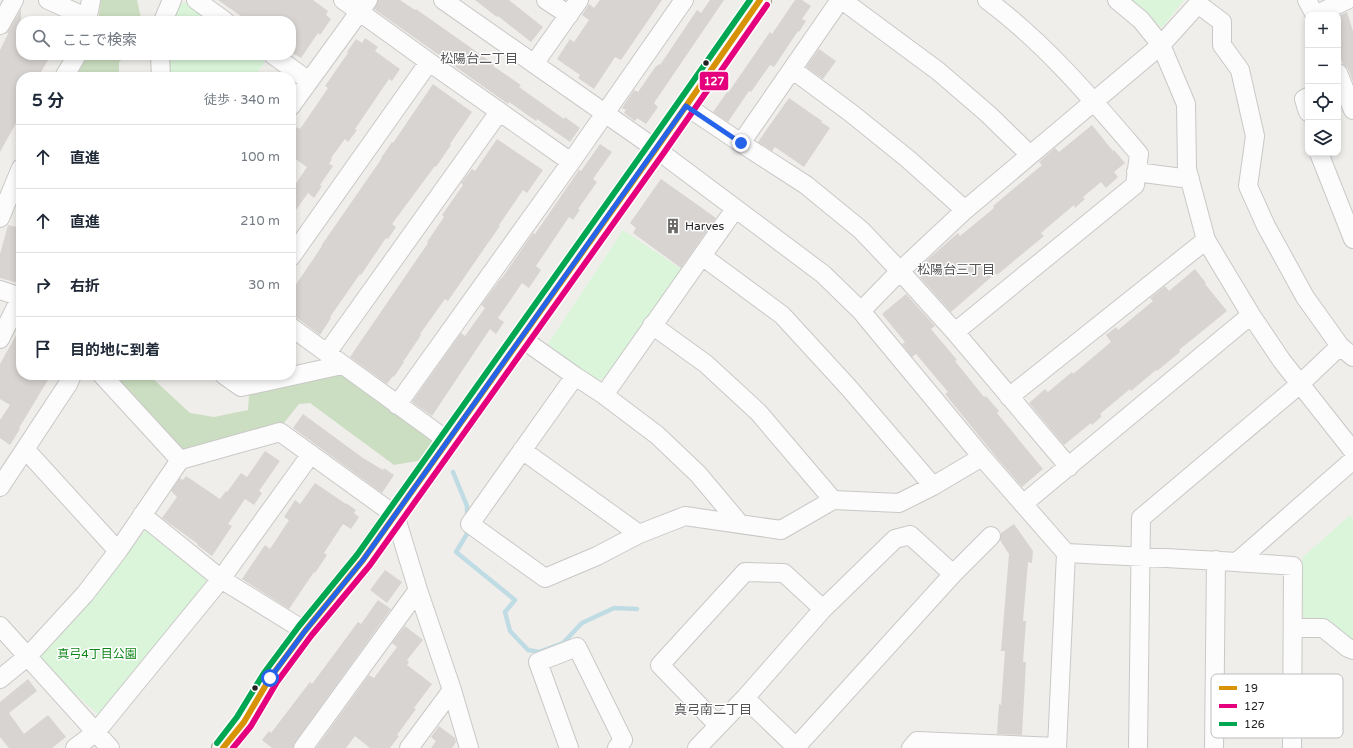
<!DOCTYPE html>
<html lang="ja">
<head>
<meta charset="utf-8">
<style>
	:root { --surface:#fff; --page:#f6f6f7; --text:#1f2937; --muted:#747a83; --line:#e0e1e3 }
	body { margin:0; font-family:"Varela Round","Noto Sans JP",sans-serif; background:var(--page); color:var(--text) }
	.controls { position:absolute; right:12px; top:12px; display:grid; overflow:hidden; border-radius:8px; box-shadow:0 2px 6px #0003 }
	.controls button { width:36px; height:36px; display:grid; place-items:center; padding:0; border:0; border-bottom:1px solid var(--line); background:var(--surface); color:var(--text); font:20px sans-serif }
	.stop { position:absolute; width:12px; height:12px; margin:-9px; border:3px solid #2563eb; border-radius:50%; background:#fff }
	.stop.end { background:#2563eb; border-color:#fff; box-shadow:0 1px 4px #0008 }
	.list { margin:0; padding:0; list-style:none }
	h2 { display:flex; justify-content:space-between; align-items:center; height:52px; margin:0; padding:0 16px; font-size:17px }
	h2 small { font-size:13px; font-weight:400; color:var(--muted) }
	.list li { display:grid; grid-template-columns:26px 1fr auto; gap:12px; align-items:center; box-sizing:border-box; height:64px; padding:0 16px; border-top:1px solid var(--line) }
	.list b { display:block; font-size:15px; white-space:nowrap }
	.list em { font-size:13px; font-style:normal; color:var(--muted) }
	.icon { flex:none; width:22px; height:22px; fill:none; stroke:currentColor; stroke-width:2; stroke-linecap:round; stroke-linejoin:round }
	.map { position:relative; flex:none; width:1353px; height:748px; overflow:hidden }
	.search { position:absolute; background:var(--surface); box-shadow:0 2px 6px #0003; left:16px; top:16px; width:280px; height:44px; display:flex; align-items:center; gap:10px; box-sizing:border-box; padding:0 14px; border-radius:16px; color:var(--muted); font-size:15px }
	.panel { position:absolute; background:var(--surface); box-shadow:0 2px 6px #0003; left:16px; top:72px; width:280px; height:308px; border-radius:16px }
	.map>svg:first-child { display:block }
	.forest { fill:#cbdec1 }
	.park { fill:#daf5da }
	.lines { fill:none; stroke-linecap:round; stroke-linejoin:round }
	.stream { stroke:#bfdbe3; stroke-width:4.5 }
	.building { fill:#d7d4d2 }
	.street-casing { stroke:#c9c8c7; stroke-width:20 }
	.secondary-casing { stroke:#999a82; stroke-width:24 }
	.street { stroke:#fdfcfc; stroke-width:18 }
	.secondary { stroke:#f4f4ed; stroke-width:22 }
	.bus-1-casing { stroke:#fff; stroke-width:9 }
	.bus-2-casing { stroke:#fff; stroke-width:9 }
	.bus-3-casing { stroke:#fff; stroke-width:9 }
	.bus-1 { stroke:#d79205; stroke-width:6 }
	.bus-2 { stroke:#e5007d; stroke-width:6 }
	.bus-3 { stroke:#00a651; stroke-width:6 }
	.route { stroke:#2563eb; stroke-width:5 }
	.bus-dot { fill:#222; stroke:#fff; stroke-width:1.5 }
	.labels { text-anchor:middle; stroke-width:3; stroke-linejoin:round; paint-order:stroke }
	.poi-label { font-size:12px; fill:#222; stroke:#fff; text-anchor:start }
	.park-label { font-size:12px; fill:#0c8416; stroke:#fff }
	.neighbourhood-label { font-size:13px; fill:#555; stroke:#fff }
	.key { fill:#fff; stroke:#bdbdbd; stroke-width:1 }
	.key-label { font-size:11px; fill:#222 }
	.line-badge { stroke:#fff; stroke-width:1.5 }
	.badge-label { font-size:11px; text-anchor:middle; font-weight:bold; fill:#fff }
</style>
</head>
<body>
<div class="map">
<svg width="1353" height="748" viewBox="0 0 1353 748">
	<rect width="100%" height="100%" fill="#f0eeeb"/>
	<!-- forest -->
	<path class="forest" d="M 101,0 L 137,0 L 141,18 L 140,21 L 98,21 Z
		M 87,55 L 128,55 L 119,62 L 119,77 L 75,77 L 84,62 Z
		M 335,370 L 432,437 L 435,445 L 423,460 L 394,465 L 310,403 L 299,404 L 280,428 L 188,452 L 176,449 L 110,375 L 149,375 L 190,413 L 214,417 L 248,410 L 249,395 Z"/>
	<!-- park -->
	<path class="park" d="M 1131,0 L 1184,0 L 1162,28 Z
		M 188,2 L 213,21 L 169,21 L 176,5 Z
		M 166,55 L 257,55 L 265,62 L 254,77 L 167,77 Z
		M 623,230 L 684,271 L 605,379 L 591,380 L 548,344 Z
		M 1350,515 L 1353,519 L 1353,645 L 1328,625 L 1303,618 L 1302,558 Z
		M 148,527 L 205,577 L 208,585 L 100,716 L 33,656 L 91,598 Z"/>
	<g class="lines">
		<!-- stream -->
		<path class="stream" d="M 453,472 L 467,506 L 467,518
			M 467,527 L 467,534 L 456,552 L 515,600 L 505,612 L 510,631 L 528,650 L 539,652 L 563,643 L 582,623 L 614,608 L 637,609"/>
	</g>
	<!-- building -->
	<path class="building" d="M 218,0 L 313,0 L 328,11 L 326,15 L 331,19 L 320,35 L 318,33 L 301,58 L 291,52 L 291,21 L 248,21 Z
		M 378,0 L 400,0 L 415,10 L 416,9 L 494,64 L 493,66 L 521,85 L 519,87 L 564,119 L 565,117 L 580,128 L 570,142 L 537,119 L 536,121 L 509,102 L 508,104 L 374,9 Z
		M 475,0 L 509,0 L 543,27 L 531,42 L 498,16 L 497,17 Z
		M 600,0 L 662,0 L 621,60 L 615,57 L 594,89 L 578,78 L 580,75 L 557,59 L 570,39 L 574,42 L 589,20 L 582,15 L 589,4 L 594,8 Z
		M 710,0 L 724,0 L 654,103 L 658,107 L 646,124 L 637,118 L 635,121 L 624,113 L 626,110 L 622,108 L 634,90 L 638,92 L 656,66 L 657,66 L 659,64 L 660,65 L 697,10 L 701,13 Z
		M 795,0 L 802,0 L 811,6 L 802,19 L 806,21 L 799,32 L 798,31 L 774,67 L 770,65 L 751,92 L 749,91 L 728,122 L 713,112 L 727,92 L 728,93 L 770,32 L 772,34 Z
		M 21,9 L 21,55 L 51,55 L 38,77 L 21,77 L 21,114 L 0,152 L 0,50 L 8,34 L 7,33 Z
		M 1347,12 L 1353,31 L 1353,82 L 1348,69 L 1343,64 L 1338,52 L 1338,16 Z
		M 365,38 L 378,47 L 375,51 L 400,69 L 392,81 L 389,79 L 355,129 L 357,130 L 348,142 L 345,139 L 331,158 L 332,159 L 329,164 L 333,166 L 320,185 L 322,186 L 314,198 L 308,193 L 291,217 L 291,191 L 307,167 L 291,156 L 291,136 L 297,127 L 300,129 L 328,88 L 325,86 L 348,53 L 347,52 L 356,39 L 362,43 Z
		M 819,49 L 836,61 L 823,79 L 806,67 Z
		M 433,84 L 472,112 L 450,144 L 451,145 L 436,167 L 435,166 L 392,224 L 396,227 L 388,239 L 386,238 L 361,275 L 360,274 L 330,317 L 331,318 L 320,335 L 297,318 L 291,316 L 291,292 L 322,246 L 321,246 L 382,158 L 381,158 L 392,142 L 393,143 Z
		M 789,98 L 822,121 L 821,122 L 830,128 L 804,167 L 775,147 L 772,151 L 758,142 Z
		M 1092,125 L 1113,151 L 1114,150 L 1125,163 L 1114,172 L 1118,177 L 1106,188 L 1101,182 L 1083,197 L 1085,199 L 1075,208 L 1074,205 L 1041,233 L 1044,236 L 997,275 L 996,273 L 951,312 L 918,275 L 930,265 L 926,261 L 958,233 L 960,236 L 994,208 L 993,206 L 1042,165 L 1039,162 L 1055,148 L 1059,152 Z
		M 497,139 L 543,170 L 527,193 L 523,190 L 499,225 L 500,226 L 488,243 L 448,301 L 445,299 L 420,334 L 421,335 L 403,362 L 404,362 L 394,377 L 393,376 L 387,384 L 350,357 L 428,243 L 427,242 L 444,217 L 442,215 L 463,185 L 461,183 L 472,169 L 475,171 Z
		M 600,144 L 612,152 L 593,179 L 597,182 L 578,209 L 580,210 L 573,220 L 569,217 L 536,266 L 541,270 L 529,288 L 522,283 L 498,318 L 504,322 L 496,334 L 490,329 L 432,416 L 412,402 L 461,333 L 465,336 L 485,308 L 481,305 L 502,277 L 502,278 L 533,233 L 535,234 L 579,170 L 581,171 Z
		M 661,179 L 716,218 L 681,268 L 633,233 L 636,228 L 630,223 Z
		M 8,225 L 21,228 L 21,284 L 0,278 L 0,254 Z
		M 1195,269 L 1206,283 L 1205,284 L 1227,311 L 1179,350 L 1180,352 L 1157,371 L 1156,370 L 1131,391 L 1130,389 L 1100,414 L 1102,416 L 1092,425 L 1091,423 L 1064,445 L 1029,403 L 1045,389 L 1048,392 L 1072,372 L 1073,374 L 1111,342 L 1106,335 L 1116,327 L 1118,330 L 1153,301 L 1150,298 L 1165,286 L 1169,291 Z
		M 906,294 L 935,326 L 931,329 L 957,360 L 955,361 L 984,397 L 986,396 L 999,411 L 997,413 L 1043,469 L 1022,487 L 997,458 L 945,394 L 948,392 L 916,354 L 912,357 L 902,344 L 905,342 L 882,314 Z
		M 21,326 L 21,375 L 51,375 L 19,428 L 20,429 L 10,445 L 0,438 L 0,420 L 10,405 L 0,399 L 0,364 Z
		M 303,414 L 363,458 L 383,470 L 384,468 L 394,475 L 382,493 L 293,428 Z
		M 265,451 L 280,461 L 259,491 L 262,493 L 254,505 L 245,499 L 228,524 L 232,526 L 212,556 L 197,545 L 198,544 L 162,518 L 177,497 L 171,491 L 180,478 L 183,480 L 186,476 L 220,499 L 226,491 L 227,492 L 241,473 L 247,477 Z
		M 315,483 L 346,504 L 346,503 L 356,510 L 354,513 L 359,517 L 351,529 L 343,524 L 324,553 L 327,555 L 315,573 L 314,572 L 289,609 L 242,579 L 265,545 L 270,549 L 289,520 L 284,517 L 295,500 L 300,504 Z
		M 1014,524 L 1033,551 L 1032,563 L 1028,562 L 1023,621 L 1026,621 L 1023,662 L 1026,662 L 1022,735 L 997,734 L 999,704 L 1001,705 L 1005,651 L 1001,651 L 1009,554 L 1000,540 L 1001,533 Z
		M 385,570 L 402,582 L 387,603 L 370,590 Z
		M 378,600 L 391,609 L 295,742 L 293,748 L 272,748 L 262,740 L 269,731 L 271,733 L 310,682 L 312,684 L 358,622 L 361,624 Z
		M 405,626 L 423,640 L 407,660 L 409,662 L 407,665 L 432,684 L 414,708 L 416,709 L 397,735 L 399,736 L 390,748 L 370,748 L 355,736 L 346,748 L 316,748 L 369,675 L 374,678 L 397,647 L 392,643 Z
		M 28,679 L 37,691 L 9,713 L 24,734 L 48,715 L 66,737 L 52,748 L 9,748 L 0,737 L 0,702 Z
		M 439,726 L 455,738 L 456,742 L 452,748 L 431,748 L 436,741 L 431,737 Z"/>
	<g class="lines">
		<defs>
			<path id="street" d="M 48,0 L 88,18
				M 196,0 L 225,21
				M 343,0 L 429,62 L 571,162
				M 443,0 L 656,149 L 823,274 L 861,311 L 982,457 L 1066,553 L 1057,748
				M 546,0 L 569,15
				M 842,0 L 938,71 L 988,114 L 1030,155
				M 1117,0 L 1141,20 L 1161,45 L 1186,104 L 1187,169 L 1206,240 L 1251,315 L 1282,361 L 1353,451
				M 1307,0 L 1315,15
				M 1315,15 L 1347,0
				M 87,21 L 91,0
				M 163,21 L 172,0
				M 0,25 L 14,0
				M 160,55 L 161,77
				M 273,55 L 309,81
				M 534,64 L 579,0
				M 793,70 L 851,113 L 908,159 L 965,210
				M 1338,73 L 1353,110
				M 64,77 L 77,55
				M 1308,97 L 1304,99 L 1308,112
				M 291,106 L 368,0
				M 686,106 L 741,143 L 806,185 L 861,230 L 900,271 L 955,332 L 1069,467
				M 741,143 L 840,0
				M 1319,153 L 1353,239
				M 1136,172 L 1190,179
				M 735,209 L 604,395 L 657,435 L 698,474 L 740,524
				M 0,218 L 21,168
				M 702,256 L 782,315 L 849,388 L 933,486 L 982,457
				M 291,257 L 429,62
				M 0,290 L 21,297 L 0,339
				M 861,311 L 900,271 L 965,210 L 1161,45 L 1198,4 L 1222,22 L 1222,45 L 1240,70 L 1255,136 L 1248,186 L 1266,226 L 1305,297 L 1340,346 L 1300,384 L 1141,518 L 1138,748
				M 652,325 L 706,364 L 759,413 L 833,500
				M 291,327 L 448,441
				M 955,332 L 1135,185 L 1139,154 C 1092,99 1045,43 987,0
				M 521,338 L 575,376 L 604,395
				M 1340,346 L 1353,357
				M 327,353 L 499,112
				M 102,375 L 180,460 L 280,432 L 395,515 L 418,590 L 452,690 L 469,748
				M 224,375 L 241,387 L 342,365
				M 575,376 L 470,524 L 545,578 L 597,556 L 639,534 L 685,516 L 781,530 L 833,500 L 899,503 L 933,486
				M 1009,397 L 1206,240
				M 397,405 L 571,162 L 684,0
				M 25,449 L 118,551
				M 522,450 L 639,534
				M 0,487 L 68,384 L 72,375
				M 1023,504 L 1251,315
				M 142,515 L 221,579 L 305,631
				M 1066,553 C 1142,557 1217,560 1293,566 L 1292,748
				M 1238,561 L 1353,460
				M 0,626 L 110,748
				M 1293,628 L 1323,628 L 1348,648 L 1353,650
				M 0,679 L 28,656 L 85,594 L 118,551 L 180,460
				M 745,698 L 796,747 L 953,574 L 991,536
				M 718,725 L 660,665 L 745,572 L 784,573 L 823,609
				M 75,748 L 96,732 L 221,579 L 311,454
				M 303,748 L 418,590
				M 409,748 L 452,690
				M 569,748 L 538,662 L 577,647 L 623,740 L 617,748
				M 697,748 L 745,698 L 823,609 L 895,539 L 910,535 L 953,574
				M 911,748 L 917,741 L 1057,747
				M 1214,748 L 1216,560"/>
			<path id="secondary" d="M 223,748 L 244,722 L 270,678 L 305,631 L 363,560 L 656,149 L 760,0"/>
		</defs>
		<!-- street casing -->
		<use href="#street" class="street-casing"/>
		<!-- secondary casing -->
		<use href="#secondary" class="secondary-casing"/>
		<!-- street -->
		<use href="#street" class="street"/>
		<!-- secondary -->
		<use href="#secondary" class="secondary"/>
		<defs>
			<path id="bus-1" d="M 223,748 L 244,722 L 270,678 L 305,631 L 363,560 L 656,149 L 760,0"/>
			<path id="bus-2" d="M 233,748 L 251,726 L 277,682 L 311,636 L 370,565 L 663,154 L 767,5"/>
			<path id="bus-3" d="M 217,743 L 237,717 L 264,673 L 299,626 L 357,555 L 649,144 L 750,0"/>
		</defs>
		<!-- bus-1 casing -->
		<use href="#bus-1" class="bus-1-casing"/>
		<!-- bus-2 casing -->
		<use href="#bus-2" class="bus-2-casing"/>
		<!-- bus-3 casing -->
		<use href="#bus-3" class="bus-3-casing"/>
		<!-- bus-1 -->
		<use href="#bus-1" class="bus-1"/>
		<!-- bus-2 -->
		<use href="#bus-2" class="bus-2"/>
		<!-- bus-3 -->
		<use href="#bus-3" class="bus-3"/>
	</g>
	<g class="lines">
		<!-- route -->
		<path class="route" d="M 270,678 L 305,631 L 363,560 L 686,106 L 741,143"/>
	</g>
	<!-- icons -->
	<defs>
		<symbol id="building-bare" viewBox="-9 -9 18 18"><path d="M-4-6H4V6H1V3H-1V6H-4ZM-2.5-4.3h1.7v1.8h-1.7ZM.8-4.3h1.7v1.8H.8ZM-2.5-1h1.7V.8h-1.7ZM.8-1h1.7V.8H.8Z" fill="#6a6968" stroke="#fff" stroke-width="2.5" paint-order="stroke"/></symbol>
	</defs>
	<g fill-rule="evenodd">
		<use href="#building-bare" x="662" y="215" width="22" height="22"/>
	</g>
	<!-- markers -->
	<g class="bus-dot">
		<circle cx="706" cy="63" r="3.5"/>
		<circle cx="255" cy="688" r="3.5"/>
	</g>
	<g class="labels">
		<!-- poi labels -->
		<g class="poi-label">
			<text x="685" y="230">Harves</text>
		</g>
		<!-- park labels -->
		<g class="park-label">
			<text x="97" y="658">真弓4丁目公園</text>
		</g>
		<!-- neighbourhood labels -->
		<g class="neighbourhood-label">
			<text x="479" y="63">松陽台二丁目</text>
			<text x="956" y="274">松陽台三丁目</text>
			<text x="713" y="714">真弓南二丁目</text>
		</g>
	</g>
	<!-- legend -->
	<rect x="1211" y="674" width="132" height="64" rx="6" class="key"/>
	<rect x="1219" y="686" width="18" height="4" fill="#d79205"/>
	<rect x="1219" y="704" width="18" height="4" fill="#e5007d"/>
	<rect x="1219" y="722" width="18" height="4" fill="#00a651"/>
	<g class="key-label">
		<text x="1244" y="692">19</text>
		<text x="1244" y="710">127</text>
		<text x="1244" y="728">126</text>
	</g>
	<rect class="line-badge" x="699" y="71" width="30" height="20" rx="4" fill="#e5007d"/>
	<g class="badge-label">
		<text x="714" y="85">127</text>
	</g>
</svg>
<div class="controls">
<button>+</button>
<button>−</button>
<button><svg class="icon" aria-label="locate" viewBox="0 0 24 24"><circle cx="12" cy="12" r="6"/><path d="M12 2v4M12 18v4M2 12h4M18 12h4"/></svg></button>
<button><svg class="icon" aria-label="layers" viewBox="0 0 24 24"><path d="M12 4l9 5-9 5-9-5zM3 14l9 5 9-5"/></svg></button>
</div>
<div class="stop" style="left:270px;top:678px"></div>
<div class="stop end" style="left:741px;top:143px"></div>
<div class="search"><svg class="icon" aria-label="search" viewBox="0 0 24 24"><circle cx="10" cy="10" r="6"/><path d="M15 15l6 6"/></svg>ここで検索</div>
<section class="panel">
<h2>5 分<small>徒歩 · 340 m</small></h2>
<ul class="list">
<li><svg class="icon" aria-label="ahead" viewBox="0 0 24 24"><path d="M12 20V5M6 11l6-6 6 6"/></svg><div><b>直進</b></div><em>100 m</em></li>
<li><svg class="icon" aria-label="ahead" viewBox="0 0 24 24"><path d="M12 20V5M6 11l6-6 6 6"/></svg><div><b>直進</b></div><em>210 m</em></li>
<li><svg class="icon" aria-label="right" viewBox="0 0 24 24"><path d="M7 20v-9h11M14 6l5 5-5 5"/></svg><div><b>右折</b></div><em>30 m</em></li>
<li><svg class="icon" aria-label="arrive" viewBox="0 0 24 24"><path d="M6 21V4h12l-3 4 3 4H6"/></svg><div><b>目的地に到着</b></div></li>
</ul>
</section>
</div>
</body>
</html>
